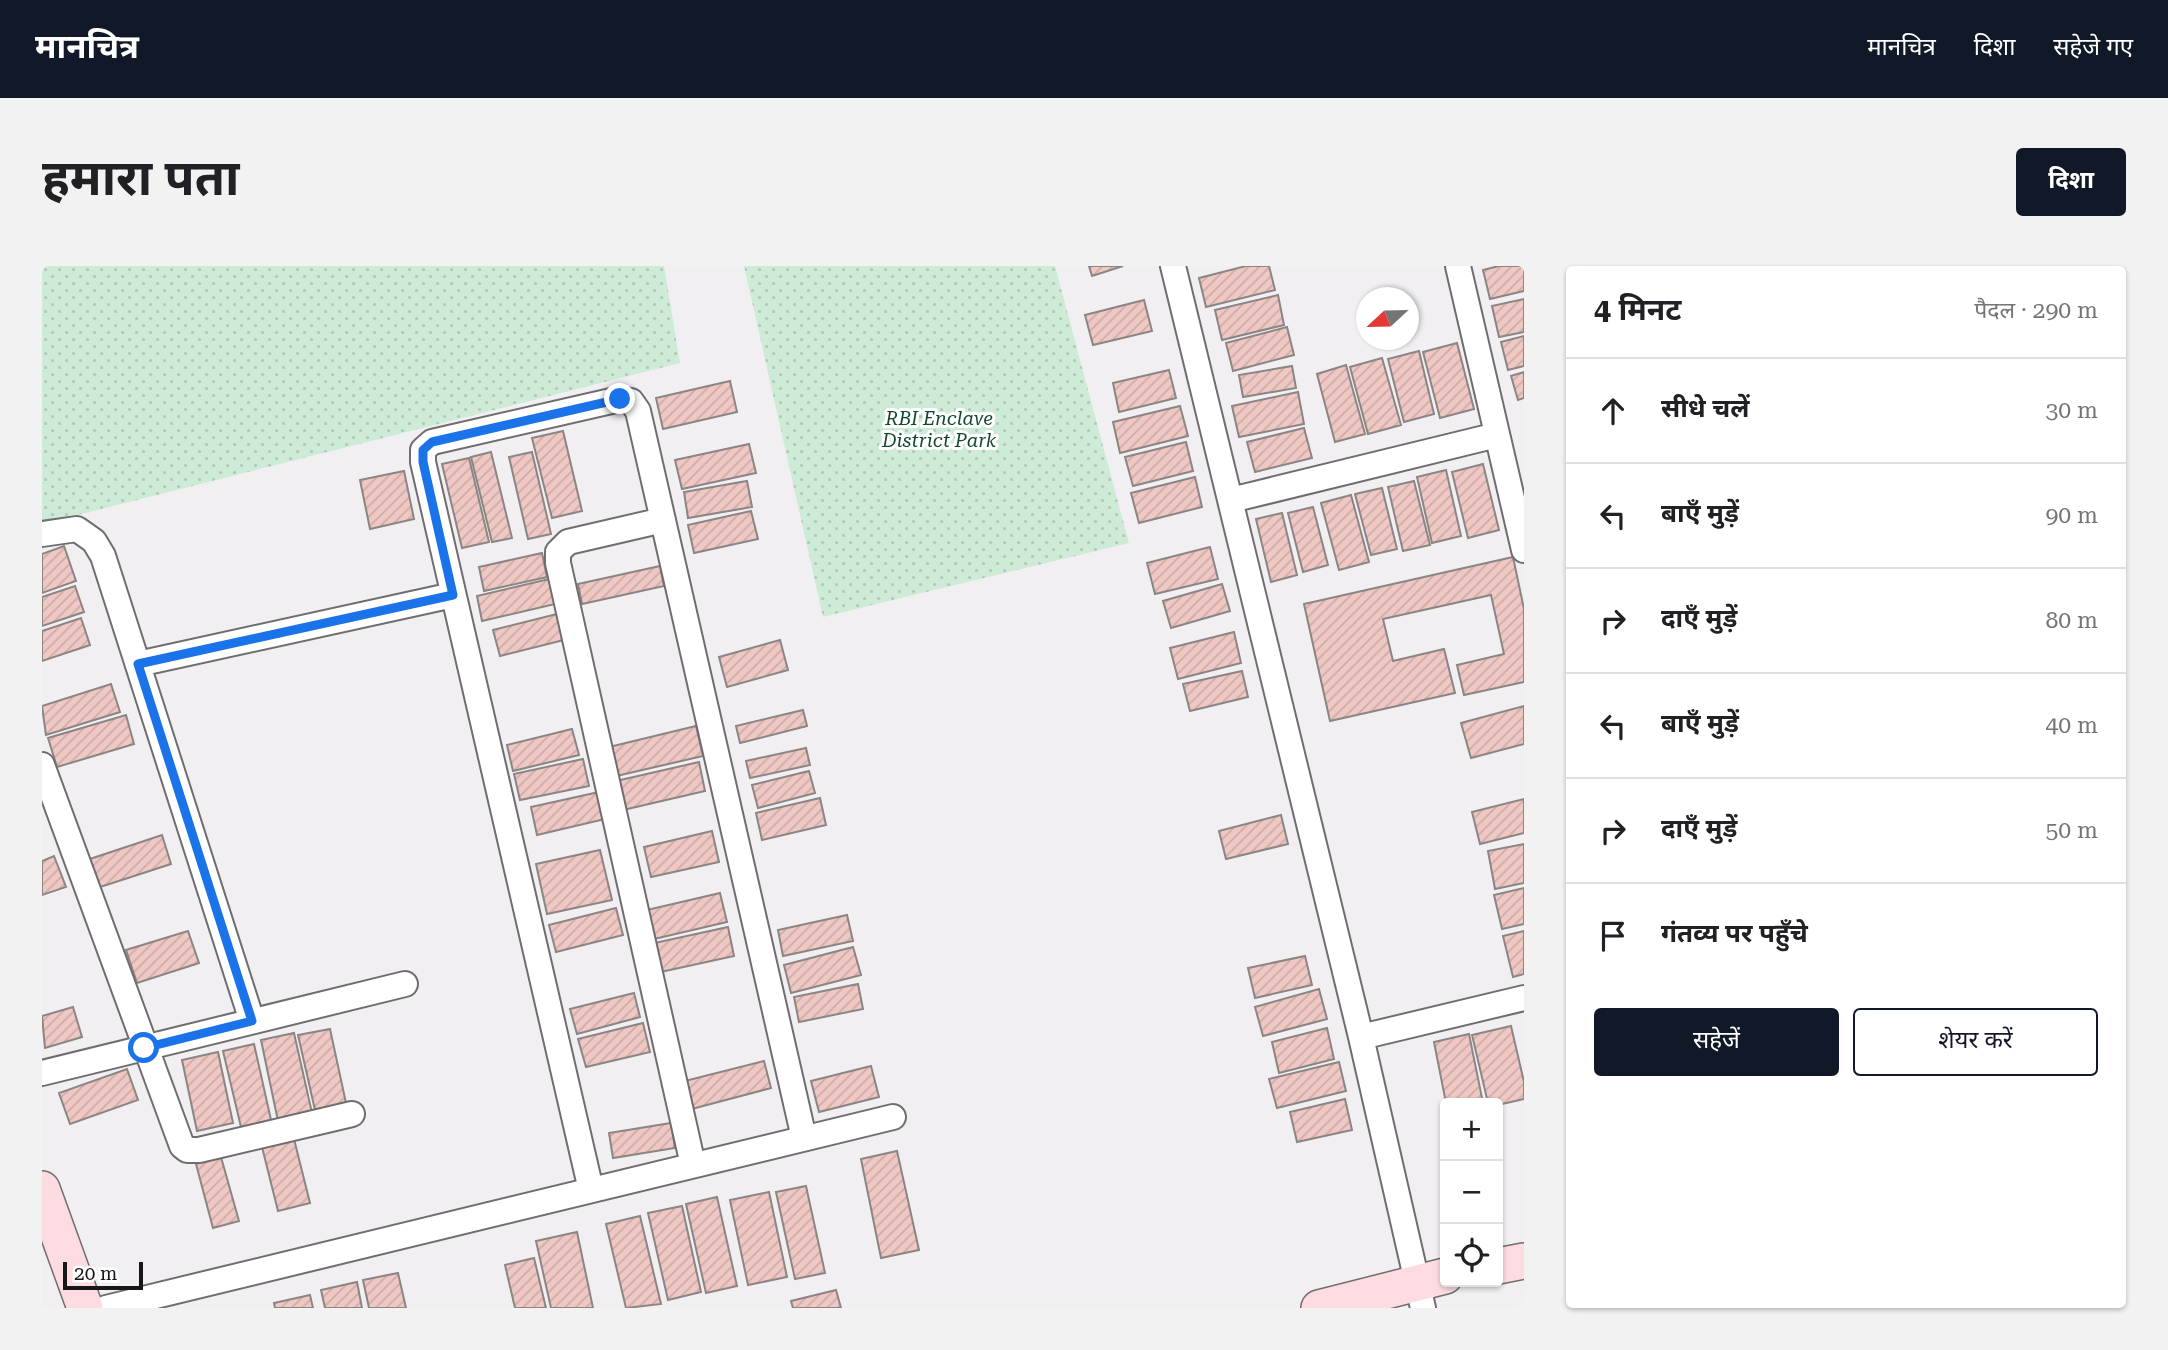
<!DOCTYPE html>
<html lang="hi">
<head>
<meta charset="utf-8">
<style>
	:root { --surface:#fff; --page:#f2f2f2; --text:#202124; --muted:#757577; --line:#e0e0e0; --accent:#111827 }
	body { margin:0; font-family:"Roboto Serif","Noto Sans Devanagari",serif; background:var(--page); color:var(--text) }
	.controls { position:absolute; right:21px; bottom:21px; display:grid; overflow:hidden; border-radius:7px; box-shadow:0 2px 5px #0004 }
	.controls button { width:63px; height:63px; display:grid; place-items:center; padding:0; border:0; border-bottom:2px solid var(--line); background:var(--surface); color:var(--text); font:35px sans-serif }
	.compass { position:absolute; left:1314px; top:21px; width:63px; height:63px; border-radius:50%; background:var(--surface); box-shadow:0 2px 5px #0004; rotate:248deg }
	.scale { position:absolute; left:21px; bottom:18px; width:80px; box-sizing:border-box; padding-left:7px; border:4px solid #171618; border-top:0; font-size:19px; line-height:24px; white-space:nowrap; color:#171618; -webkit-text-stroke:5px #fff; paint-order:stroke }
	.stop { position:absolute; width:21px; height:21px; margin:-16px; border:5px solid #1a73e8; border-radius:50%; background:#fff }
	.stop.end { background:#1a73e8; border-color:#fff; box-shadow:0 2px 7px #0008 }
	.list { margin:0; padding:0; list-style:none }
	h2 { display:flex; justify-content:space-between; align-items:center; height:91px; margin:0; padding:0 28px; font-size:30px }
	h2 small { font-size:23px; font-weight:400; color:var(--muted) }
	.list li { display:grid; grid-template-columns:46px 1fr auto; gap:21px; align-items:center; box-sizing:border-box; height:105px; padding:0 28px; border-top:2px solid var(--line) }
	.list b { display:block; font-size:26px; white-space:nowrap }
	.list em { font-size:23px; font-style:normal; color:var(--muted) }
	.actions { display:flex; gap:14px; padding:21px 28px }
	.actions a { flex:1; padding:16px 0; border:2px solid var(--accent); border-radius:7px; text-align:center; font-size:24px; color:var(--accent) }
	.actions .main { background:var(--accent); color:#fff }
	.icon { flex:none; width:38px; height:38px; fill:none; stroke:currentColor; stroke-width:2; stroke-linecap:round; stroke-linejoin:round }
	.map { position:relative; flex:none; width:1482px; height:1042px; overflow:hidden; border-radius:7px }
	header { display:flex; align-items:center; gap:42px; box-sizing:border-box; height:98px; padding:0 35px; background:var(--accent); color:#fff }
	header strong { font-size:33px }
	nav { display:flex; gap:38px; margin-inline-start:auto; font-size:24px }
	.intro { display:flex; align-items:center; justify-content:space-between; box-sizing:border-box; height:168px; padding:0 42px }
	h1 { margin:0; font-size:49px }
	.button { padding:18px 32px; border-radius:7px; background:var(--accent); color:#fff; font-size:24px; font-weight:700 }
	main { display:flex; gap:42px; padding:0 42px }
	aside { flex:1; background:var(--surface); border-radius:7px; box-shadow:0 2px 5px #0004 }
	.map>svg:first-child { display:block }
	.grass { fill:url(#grass-dots) }
	.building { fill:url(#building-hatch); stroke:#8b8584; stroke-width:2 }
	.lines { fill:none; stroke-linecap:round; stroke-linejoin:round }
	.street-casing { stroke:#706d71; stroke-width:28 }
	.secondary-casing { stroke:#706d71; stroke-width:38 }
	.street { stroke:#fff; stroke-width:24 }
	.secondary { stroke:#fcdce1; stroke-width:35 }
	.route { stroke:#1a73e8; stroke-width:9 }
	.labels { text-anchor:middle; stroke-width:6; stroke-linejoin:round; paint-order:stroke }
	.park-label { font-size:19px; font-style:italic; fill:#12492c; stroke:#fff }
</style>
</head>
<body>
<header>
<strong>मानचित्र</strong>
<nav><a>मानचित्र</a><a>दिशा</a><a>सहेजे गए</a></nav>
</header>
<div class="intro"><h1>हमारा पता</h1><a class="button">दिशा</a></div>
<main>
<div class="map">
<svg width="1482" height="1042" viewBox="0 0 1482 1042">
	<defs>
		<pattern id="grass-dots" width="8" height="8" patternUnits="userSpaceOnUse" patternTransform="scale(1.75)"><rect width="8" height="8" fill="#ceebd7"/><path d="M2 2h.1M6 6h.1" fill="none" stroke="#b0c9b8" stroke-width="1.8" stroke-linecap="round"/></pattern>
		<pattern id="building-hatch" width="6" height="6" patternUnits="userSpaceOnUse" patternTransform="scale(1.75)"><rect width="6" height="6" fill="#f0c8c3"/><path d="M-1 1l2-2M0 6l6-6M5 7l2-2" fill="none" stroke="#cdaba7"/></pattern>
	</defs>
	<rect width="100%" height="100%" fill="#f2eff3"/>
	<!-- grass -->
	<path class="grass" d="M 0,0 L 622,0 L 638,97 L 0,258 Z
		M 702,0 L 1013,0 L 1087,277 L 781,351 Z"/>
	<!-- building -->
	<path class="building" d="M 1047,0 L 1081,0 L 1050,10 Z
		M 1204,0 L 1227,0 L 1233,24 L 1164,41 L 1157,12 Z
		M 1457,0 L 1482,0 L 1482,25 L 1448,33 L 1441,4 Z
		M 1236,29 L 1242,59 L 1180,74 L 1173,44 Z
		M 1482,33 L 1482,66 L 1457,71 L 1450,40 Z
		M 1102,34 L 1110,65 L 1051,79 L 1043,49 Z
		M 1245,61 L 1252,89 L 1191,105 L 1184,77 Z
		M 1482,70 L 1482,100 L 1466,104 L 1459,76 Z
		M 1415,77 L 1432,143 L 1398,152 L 1381,86 Z
		M 1377,85 L 1392,148 L 1362,156 L 1346,93 Z
		M 1340,92 L 1359,159 L 1326,168 L 1308,101 Z
		M 1304,99 L 1323,168 L 1293,176 L 1275,108 Z
		M 1250,100 L 1254,122 L 1201,131 L 1197,109 Z
		M 1127,104 L 1134,132 L 1077,146 L 1071,117 Z
		M 1482,106 L 1482,132 L 1476,134 L 1469,110 Z
		M 688,115 L 695,146 L 621,163 L 614,132 Z
		M 1256,126 L 1262,158 L 1197,171 L 1190,140 Z
		M 1138,140 L 1146,170 L 1078,187 L 1071,156 Z
		M 1262,162 L 1270,192 L 1213,206 L 1205,176 Z
		M 521,165 L 540,245 L 510,252 L 490,172 Z
		M 1144,176 L 1151,205 L 1091,220 L 1083,191 Z
		M 707,178 L 714,207 L 640,223 L 633,194 Z
		M 449,186 L 470,272 L 450,276 L 429,191 Z
		M 490,186 L 509,268 L 486,273 L 467,191 Z
		M 427,192 L 447,276 L 420,282 L 400,198 Z
		M 1441,198 L 1457,264 L 1426,272 L 1410,206 Z
		M 1404,204 L 1419,270 L 1390,277 L 1375,211 Z
		M 362,205 L 372,253 L 328,263 L 318,214 Z
		M 1153,211 L 1160,241 L 1097,257 L 1089,227 Z
		M 705,215 L 710,241 L 646,252 L 642,226 Z
		M 1372,215 L 1388,279 L 1361,285 L 1346,221 Z
		M 1340,222 L 1355,283 L 1329,289 L 1313,228 Z
		M 1309,229 L 1327,296 L 1297,304 L 1279,237 Z
		M 1271,241 L 1286,299 L 1261,306 L 1246,247 Z
		M 709,245 L 716,273 L 652,287 L 646,259 Z
		M 1240,247 L 1255,309 L 1229,316 L 1214,253 Z
		M 22,280 L 34,315 L 0,327 L 0,288 Z
		M 1168,281 L 1176,313 L 1113,328 L 1105,297 Z
		M 500,287 L 505,311 L 442,325 L 437,301 Z
		M 1471,291 L 1482,343 L 1482,416 L 1422,429 L 1415,399 L 1462,388 L 1449,329 L 1341,353 L 1351,395 L 1402,383 L 1413,427 L 1288,455 L 1262,338 Z
		M 618,300 L 622,320 L 540,338 L 536,318 Z
		M 507,313 L 513,338 L 440,355 L 435,330 Z
		M 1180,318 L 1188,345 L 1129,362 L 1121,335 Z
		M 33,320 L 42,346 L 0,360 L 0,331 Z
		M 515,348 L 522,374 L 458,390 L 451,364 Z
		M 39,352 L 48,379 L 0,395 L 0,365 Z
		M 1192,366 L 1199,397 L 1136,413 L 1128,382 Z
		M 738,374 L 746,404 L 685,421 L 677,391 Z
		M 1200,405 L 1206,431 L 1148,445 L 1141,418 Z
		M 69,418 L 78,446 L 4,469 L 0,440 Z
		M 1482,440 L 1482,478 L 1429,492 L 1419,457 Z
		M 761,444 L 765,460 L 698,477 L 694,460 Z
		M 84,449 L 92,478 L 15,501 L 6,472 Z
		M 654,460 L 661,490 L 570,511 L 563,482 Z
		M 530,463 L 537,489 L 471,505 L 465,479 Z
		M 764,482 L 768,499 L 708,512 L 704,495 Z
		M 541,493 L 547,520 L 478,534 L 472,508 Z
		M 657,496 L 663,525 L 581,544 L 574,515 Z
		M 767,505 L 773,527 L 716,542 L 710,519 Z
		M 557,526 L 563,553 L 495,569 L 489,541 Z
		M 778,532 L 784,559 L 720,574 L 714,547 Z
		M 1482,533 L 1482,567 L 1438,578 L 1430,546 Z
		M 1239,549 L 1246,578 L 1184,593 L 1177,565 Z
		M 670,565 L 677,596 L 609,611 L 602,581 Z
		M 120,569 L 129,598 L 52,623 L 42,595 Z
		M 1482,578 L 1482,617 L 1453,623 L 1446,585 Z
		M 558,584 L 570,634 L 505,648 L 494,598 Z
		M 12,590 L 24,621 L 0,629 L 0,595 Z
		M 1482,622 L 1482,658 L 1460,663 L 1452,629 Z
		M 678,627 L 685,656 L 612,673 L 605,644 Z
		M 574,642 L 581,669 L 514,686 L 507,659 Z
		M 805,649 L 811,675 L 741,690 L 736,664 Z
		M 686,661 L 692,690 L 614,707 L 608,678 Z
		M 146,665 L 157,697 L 95,717 L 84,684 Z
		M 1482,665 L 1482,708 L 1471,711 L 1461,670 Z
		M 811,681 L 819,709 L 749,727 L 742,699 Z
		M 1263,690 L 1270,719 L 1213,732 L 1206,702 Z
		M 816,718 L 821,743 L 757,756 L 752,731 Z
		M 1277,723 L 1285,753 L 1221,770 L 1213,741 Z
		M 592,727 L 598,751 L 535,768 L 528,743 Z
		M 31,741 L 40,771 L 3,782 L 0,750 Z
		M 601,757 L 608,786 L 544,801 L 536,773 Z
		M 1469,760 L 1482,816 L 1482,833 L 1456,839 L 1446,837 L 1430,769 Z
		M 1285,762 L 1292,793 L 1237,807 L 1230,776 Z
		M 288,763 L 304,837 L 273,844 L 256,769 Z
		M 252,767 L 270,847 L 236,855 L 219,774 Z
		M 1427,768 L 1441,837 L 1404,837 L 1392,776 Z
		M 212,778 L 229,854 L 199,861 L 181,785 Z
		M 176,786 L 191,857 L 155,865 L 140,794 Z
		M 722,795 L 729,822 L 646,844 L 639,816 Z
		M 1297,796 L 1304,825 L 1235,842 L 1227,813 Z
		M 829,800 L 837,831 L 777,846 L 769,815 Z
		M 85,803 L 96,834 L 28,858 L 17,827 Z
		M 1303,833 L 1310,864 L 1255,876 L 1248,846 Z
		M 629,857 L 633,882 L 571,892 L 567,867 Z
		M 251,869 L 268,937 L 236,945 L 219,877 Z
		M 855,885 L 877,984 L 839,992 L 819,893 Z
		M 179,891 L 197,955 L 171,962 L 154,898 Z
		M 764,920 L 783,1007 L 753,1013 L 734,926 Z
		M 727,926 L 745,1011 L 706,1019 L 688,934 Z
		M 675,931 L 695,1020 L 664,1027 L 644,938 Z
		M 640,940 L 659,1026 L 626,1034 L 606,947 Z
		M 598,950 L 619,1038 L 584,1042 L 564,958 Z
		M 535,966 L 551,1042 L 509,1042 L 494,975 Z
		M 492,992 L 504,1042 L 473,1042 L 463,999 Z
		M 356,1007 L 364,1042 L 327,1042 L 321,1014 Z
		M 315,1016 L 320,1042 L 283,1042 L 279,1024 Z
		M 794,1024 L 799,1042 L 751,1042 L 749,1035 Z
		M 268,1029 L 271,1042 L 233,1042 L 232,1037 Z"/>
	<g class="lines">
		<defs>
			<path id="street" d="M 1131,0 L 1319,771 L 1381,1042
				M 1416,0 L 1482,284
				M 1189,234 L 1455,169
				M 621,254 L 526,276 L 516,286 L 516,297 L 651,899
				M 0,268 L 35,263 L 52,275 L 61,290 L 210,755
				M 96,398 L 411,329
				M 0,499 L 140,880 L 145,884 L 157,884 L 310,848
				M 1319,771 L 1482,732
				M 0,807 L 363,718
				M 549,924 L 381,196 L 381,184 L 390,176 L 578,133 L 589,135 L 596,145 L 762,872
				M 64,1042 L 851,851"/>
			<path id="secondary" d="M 0,923 L 43,1042
				M 1456,1000 L 1482,995
				M 1277,1042 L 1403,1010"/>
		</defs>
		<!-- street casing -->
		<use href="#street" class="street-casing"/>
		<!-- secondary casing -->
		<use href="#secondary" class="secondary-casing"/>
		<!-- street -->
		<use href="#street" class="street"/>
		<!-- secondary -->
		<use href="#secondary" class="secondary"/>
	</g>
	<g class="lines">
		<!-- route -->
		<path class="route" d="M 102,782 L 210,755 L 96,398 L 411,329 L 381,196 L 381,184 L 390,176 L 578,133"/>
	</g>
	<g class="labels">
		<!-- park labels -->
		<g class="park-label">
			<text x="897" y="159">RBI Enclave<tspan x="897" dy="22">District Park</tspan></text>
		</g>
	</g>
</svg>
<div class="controls">
<button>+</button>
<button>−</button>
<button><svg class="icon" aria-label="locate" viewBox="0 0 24 24"><circle cx="12" cy="12" r="6"/><path d="M12 2v4M12 18v4M2 12h4M18 12h4"/></svg></button>
</div>
<svg class="compass" viewBox="-18 -18 36 36"><path d="M0-13l5 13h-10z" fill="#e53935"/><path d="M0 13l5-13h-10z" fill="#757577"/></svg>
<div class="scale">20 m</div>
<div class="stop" style="left:102px;top:782px"></div>
<div class="stop end" style="left:578px;top:133px"></div>
</div>
<aside>
<h2>4 मिनट<small>पैदल · 290 m</small></h2>
<ul class="list">
<li><svg class="icon" aria-label="ahead" viewBox="0 0 24 24"><path d="M12 20V5M6 11l6-6 6 6"/></svg><div><b>सीधे चलें</b></div><em>30 m</em></li>
<li><svg class="icon" aria-label="left" viewBox="0 0 24 24"><path d="M17 20v-9H6M10 6l-5 5 5 5"/></svg><div><b>बाएँ मुड़ें</b></div><em>90 m</em></li>
<li><svg class="icon" aria-label="right" viewBox="0 0 24 24"><path d="M7 20v-9h11M14 6l5 5-5 5"/></svg><div><b>दाएँ मुड़ें</b></div><em>80 m</em></li>
<li><svg class="icon" aria-label="left" viewBox="0 0 24 24"><path d="M17 20v-9H6M10 6l-5 5 5 5"/></svg><div><b>बाएँ मुड़ें</b></div><em>40 m</em></li>
<li><svg class="icon" aria-label="right" viewBox="0 0 24 24"><path d="M7 20v-9h11M14 6l5 5-5 5"/></svg><div><b>दाएँ मुड़ें</b></div><em>50 m</em></li>
<li><svg class="icon" aria-label="arrive" viewBox="0 0 24 24"><path d="M6 21V4h12l-3 4 3 4H6"/></svg><div><b>गंतव्य पर पहुँचे</b></div></li>
</ul>
<div class="actions"><a class="main">सहेजें</a><a>शेयर करें</a></div>
</aside>
</main>
</body>
</html>
